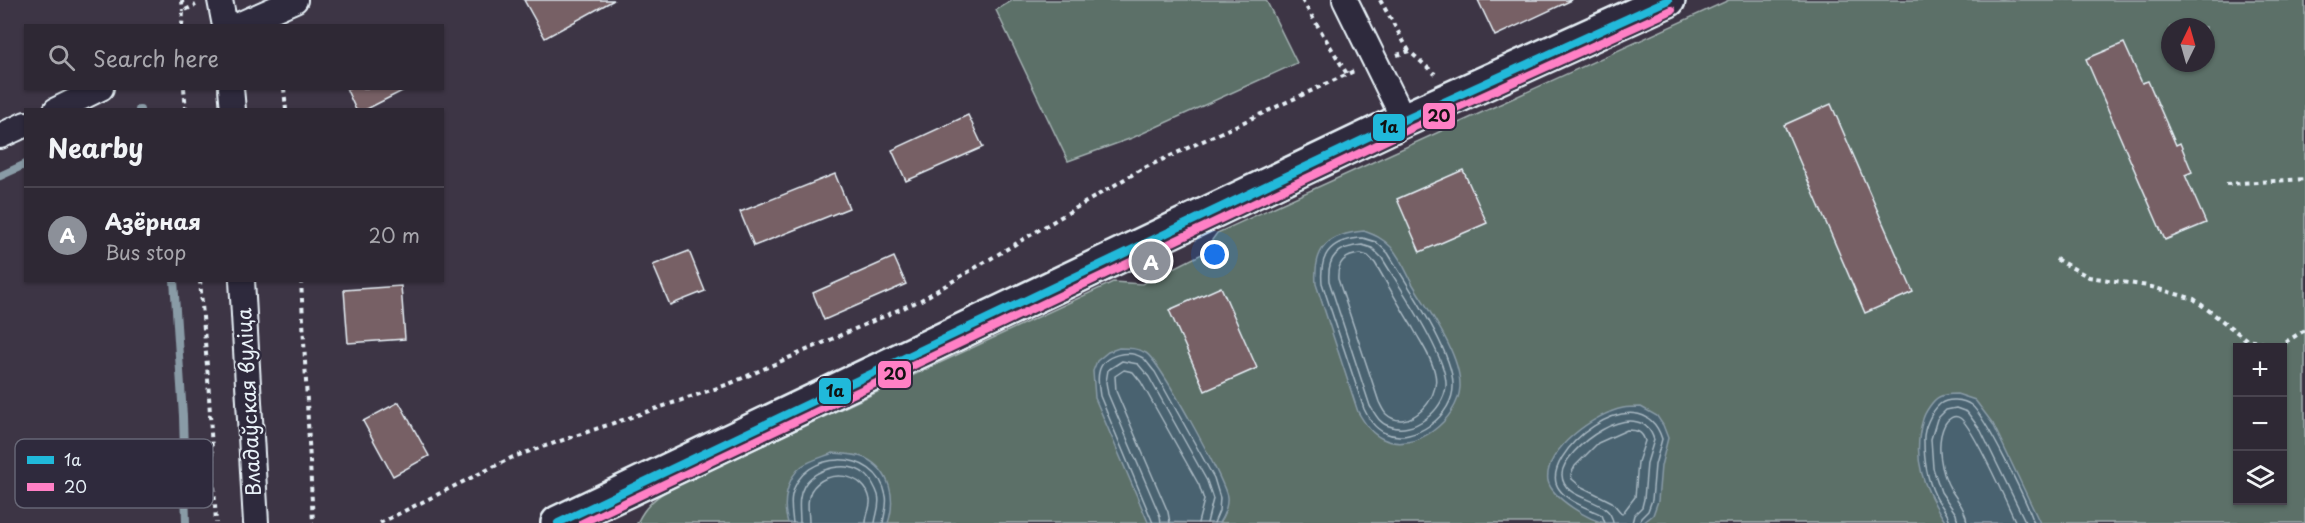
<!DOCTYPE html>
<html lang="en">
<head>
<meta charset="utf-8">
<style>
	:root { --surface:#2e2834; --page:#36303c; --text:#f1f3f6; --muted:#a7a6ac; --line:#49444f; --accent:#8c9099 }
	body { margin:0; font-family:"Playpen Sans",sans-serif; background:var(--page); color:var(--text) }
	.controls { position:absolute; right:18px; bottom:18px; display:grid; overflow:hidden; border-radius:0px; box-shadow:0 2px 4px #0004 }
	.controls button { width:54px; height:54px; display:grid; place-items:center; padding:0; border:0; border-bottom:2px solid var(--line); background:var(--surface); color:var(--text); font:30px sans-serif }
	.compass { position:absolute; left:2161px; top:18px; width:54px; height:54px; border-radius:50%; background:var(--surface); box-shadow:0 2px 4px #0004; rotate:5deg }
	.you { position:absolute; left:1215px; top:255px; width:21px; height:21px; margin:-15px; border:4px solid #fff; border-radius:50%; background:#1a73e8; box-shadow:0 0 0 9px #1a73e833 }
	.badge { display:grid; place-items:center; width:39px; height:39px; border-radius:50%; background:var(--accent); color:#fff; font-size:20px; font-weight:700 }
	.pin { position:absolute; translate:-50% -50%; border:3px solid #fff; box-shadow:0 2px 6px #0006 }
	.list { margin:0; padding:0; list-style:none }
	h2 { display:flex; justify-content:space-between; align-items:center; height:78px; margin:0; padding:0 24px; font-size:26px }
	h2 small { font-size:20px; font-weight:400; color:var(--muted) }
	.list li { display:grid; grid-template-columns:39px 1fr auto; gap:18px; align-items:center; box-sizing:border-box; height:96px; padding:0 24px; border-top:2px solid var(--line) }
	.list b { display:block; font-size:22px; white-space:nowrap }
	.list p { margin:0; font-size:20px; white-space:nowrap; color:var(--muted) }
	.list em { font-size:20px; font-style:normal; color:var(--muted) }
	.icon { flex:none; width:33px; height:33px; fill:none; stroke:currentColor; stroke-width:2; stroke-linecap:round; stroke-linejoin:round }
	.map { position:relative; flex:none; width:2305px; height:523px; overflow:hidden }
	.search { position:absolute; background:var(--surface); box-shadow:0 2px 4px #0004; left:24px; top:24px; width:420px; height:66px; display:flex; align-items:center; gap:15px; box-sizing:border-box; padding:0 21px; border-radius:0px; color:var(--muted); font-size:22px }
	.panel { position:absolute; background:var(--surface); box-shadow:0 2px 4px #0004; left:24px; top:108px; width:420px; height:174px; border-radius:0px }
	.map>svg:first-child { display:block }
	.green { fill:#5b6f68; stroke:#a2b0b0; stroke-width:1.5; fill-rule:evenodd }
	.water { fill:#496270; stroke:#899ba6; stroke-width:1.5 }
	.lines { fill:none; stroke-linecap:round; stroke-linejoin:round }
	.shore { stroke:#a8b8c2; stroke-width:1.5 }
	.stream { stroke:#899ba6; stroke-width:8 }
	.building { fill:#776165; stroke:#e8f1f8; stroke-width:1.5 }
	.street-casing { stroke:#e8f1f8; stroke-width:28 }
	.secondary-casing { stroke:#e8f1f8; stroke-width:38 }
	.path { stroke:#e8f1f8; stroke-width:4; stroke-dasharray:4.5 4.5; stroke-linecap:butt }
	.street { stroke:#2f2a3d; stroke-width:24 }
	.secondary { stroke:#2f2a3d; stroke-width:33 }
	.bus-1-casing { stroke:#2f2a3d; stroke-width:12 }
	.bus-2-casing { stroke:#2f2a3d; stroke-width:12 }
	.bus-1 { stroke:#20b9da; stroke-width:8 }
	.bus-2 { stroke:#ff80c5; stroke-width:8 }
	.labels { text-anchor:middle; stroke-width:5; stroke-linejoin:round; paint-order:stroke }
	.street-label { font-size:20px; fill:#e8f1f8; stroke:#2f2a3d }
	.key { fill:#2f2a3d; stroke:#666675; stroke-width:1.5 }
	.key-label { font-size:16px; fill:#e8f1f8 }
	.line-badge { stroke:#2f2a3d; stroke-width:2 }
	.pale-badge-label { font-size:16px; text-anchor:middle; font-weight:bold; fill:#111 }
</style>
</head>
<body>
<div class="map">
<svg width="2305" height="523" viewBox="0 0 2305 523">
	<rect width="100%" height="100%" fill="#3d3545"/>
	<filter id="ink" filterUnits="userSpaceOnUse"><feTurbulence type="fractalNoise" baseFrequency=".0167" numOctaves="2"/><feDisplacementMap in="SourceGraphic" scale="12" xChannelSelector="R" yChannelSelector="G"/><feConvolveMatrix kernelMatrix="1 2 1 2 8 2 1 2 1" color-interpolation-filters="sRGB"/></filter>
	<g filter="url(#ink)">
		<!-- green -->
		<path class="green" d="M 1013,0 L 1266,0 L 1297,63 L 1132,138 L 1068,161 L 996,10 Z
			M 1729,0 L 2305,0 L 2305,523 L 637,523 C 646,505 656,496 674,487 L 1113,282 L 1142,284 L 1202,254 L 1217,233 ZM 2170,27 L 2206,27 L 2206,63 L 2170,63 ZM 2238,348 L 2282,348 L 2282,500 L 2238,500 Z"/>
		<!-- water -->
		<path class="water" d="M 1364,231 C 1375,235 1382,238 1391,247 C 1400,257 1406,271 1412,283 C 1428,310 1461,354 1460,387 C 1458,420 1415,454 1383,439 C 1370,433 1365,423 1358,412 L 1316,284 C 1313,247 1329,234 1364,231 Z
			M 1119,348 C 1129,348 1138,348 1146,353 C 1160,362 1225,480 1227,497 C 1228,507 1224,515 1219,523 L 1148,522 L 1095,398 L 1093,371 L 1097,361 L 1108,352 Z
			M 1957,394 L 1975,400 L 1993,424 L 2040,523 L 1946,523 C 1924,489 1911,459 1923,419 C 1925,412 1933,400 1939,397 C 1944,394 1952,394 1957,394 Z
			M 1641,407 L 1657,416 L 1663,425 L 1668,438 L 1661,466 L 1658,501 L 1653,515 L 1643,523 C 1631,523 1618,523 1606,523 C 1590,521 1552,498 1548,481 C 1543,450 1596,413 1623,408 C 1628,407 1635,407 1641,407 Z
			M 833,453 C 844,454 855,454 865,458 C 891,471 896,499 888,523 L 788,523 C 782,505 786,478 802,466 C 811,460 823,457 833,453 Z"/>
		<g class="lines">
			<!-- shore -->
			<path class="shore" d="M 1363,238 L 1376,242 L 1388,253 C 1407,285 1452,350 1453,384 C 1455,415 1413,446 1385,433 C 1374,428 1369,419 1364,409 L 1322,283 C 1319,252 1333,239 1363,238 Z
				M 1362,245 L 1372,248 L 1382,258 C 1398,285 1448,357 1446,386 C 1444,410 1413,436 1389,426 C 1379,423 1375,414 1370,406 L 1329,281 C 1327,256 1338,247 1362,245 Z
				M 1361,254 L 1368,256 L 1375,263 C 1388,285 1400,307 1413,328 C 1421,343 1432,358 1435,374 C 1441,400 1407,434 1386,414 C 1383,411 1381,406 1379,402 L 1338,279 C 1337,262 1345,255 1361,254 Z
				M 1627,430 C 1636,430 1642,431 1645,441 L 1638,462 L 1635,497 L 1622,514 L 1612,502 L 1580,486 L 1572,479 L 1571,474 L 1575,466 L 1598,443 Z
				M 793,523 C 792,514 790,504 792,495 C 802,449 877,447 886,496 C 888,505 884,514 883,523
				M 800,523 C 800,510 797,498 804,486 C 815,467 849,460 866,475 C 871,479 876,489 878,495 C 881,505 876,514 875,523
				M 809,523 C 809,512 806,501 811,491 C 825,467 866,473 870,500 C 871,507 866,515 866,523
				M 1153,523 L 1100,396 C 1099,388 1097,380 1099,372 C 1103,354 1129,349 1143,358 C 1147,361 1151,368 1155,372 L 1214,478 L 1220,498 L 1219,511 L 1214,523
				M 1161,523 L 1160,516 L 1108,394 L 1106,382 L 1108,370 L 1122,361 L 1138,364 L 1149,377 L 1207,481 L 1213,499 L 1207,523
				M 1170,523 L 1168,512 L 1116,391 L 1115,376 L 1124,370 L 1133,372 L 1141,382 L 1199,485 L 1204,500 L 1198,523
				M 1605,523 L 1602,515 C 1588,508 1568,502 1559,489 C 1535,456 1641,371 1662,439 L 1655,465 L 1652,500 L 1648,511 L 1641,518 L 1640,523
				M 1613,523 C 1611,496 1563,503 1562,475 C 1561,450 1640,391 1654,440 L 1647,463 L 1644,499 L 1642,507 L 1634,515 L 1632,523
				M 1950,523 C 1949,512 1939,505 1935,495 C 1927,479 1924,459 1924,441 C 1923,429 1931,412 1940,404 C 1948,398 1963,399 1971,405 C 1985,415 2028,504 2034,523
				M 1958,523 L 1956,514 L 1941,492 L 1933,468 L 1931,439 L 1937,419 L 1946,410 L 1956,408 L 1967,412 L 1981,431 L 2026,523
				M 1967,523 C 1966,510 1958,501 1951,490 C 1941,473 1935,443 1945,424 C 1948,419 1954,414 1960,418 C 1974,428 2007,504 2016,523"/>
			<!-- stream -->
			<path class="stream" d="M 139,110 L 140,110
				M 0,176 L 26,164
				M 174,280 L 183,416 L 186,523"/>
		</g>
		<!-- building -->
		<path class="building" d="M 524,0 L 614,0 L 545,38 Z
			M 1478,0 L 1572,0 L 1495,36 Z
			M 2124,43 L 2142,83 L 2148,81 L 2176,145 L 2180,143 L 2192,172 L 2185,175 L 2206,223 L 2165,240 L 2086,59 Z
			M 346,88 L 408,88 L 365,110 L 356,110 Z
			M 1831,104 L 1913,292 L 1865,313 L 1784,125 Z
			M 968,115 L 983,147 L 906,181 L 892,150 Z
			M 1463,170 L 1487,223 L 1420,252 L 1397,199 Z
			M 835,174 L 849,208 L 754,246 L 740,212 Z
			M 689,251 L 705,291 L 670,305 L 653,265 Z
			M 894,257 L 906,284 L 824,320 L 813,293 Z
			M 401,286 L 405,339 L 348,343 L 344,290 Z
			M 1221,287 L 1257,368 L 1205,391 L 1169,310 Z
			M 399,402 L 429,456 L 393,476 L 363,421 Z"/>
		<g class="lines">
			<defs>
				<path id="street" d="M 220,0 L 225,26
					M 1345,0 L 1404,120
					M 236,26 L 295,0
					M 231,88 L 233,110
					M 56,110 L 101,88
					M 0,136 L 26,124
					M 242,280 L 256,523"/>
				<path id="secondary" d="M 558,523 L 1404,120 L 1668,0"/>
			</defs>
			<!-- street casing -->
			<use href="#street" class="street-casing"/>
			<!-- secondary casing -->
			<use href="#secondary" class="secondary-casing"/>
			<!-- path -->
			<path class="path" d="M 182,0 L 183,11
				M 1302,0 L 1347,74
				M 1380,0 L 1409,51
				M 182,26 L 183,11 L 196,5
				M 1397,55 L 1409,51 L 1435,74
				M 184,88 L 186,110
				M 284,88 L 286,110
				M 2226,184 L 2305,179
				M 2056,259 L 2089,277 L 2148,286 L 2194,299 L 2247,340 L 2279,346 L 2305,330
				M 200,280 L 208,378 L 216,523
				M 301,280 L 313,523
				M 380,523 L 513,457 L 729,384 L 921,300 L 1140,170 L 1354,71"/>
			<!-- street -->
			<use href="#street" class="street"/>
			<!-- secondary -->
			<use href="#secondary" class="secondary"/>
			<defs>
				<path id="bus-1" d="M 558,523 L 1404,120 L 1668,0"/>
				<path id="bus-2" d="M 582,523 L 1408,130 L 1672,10"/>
			</defs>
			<!-- bus-1 casing -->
			<use href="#bus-1" class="bus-1-casing"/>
			<!-- bus-2 casing -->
			<use href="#bus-2" class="bus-2-casing"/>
			<!-- bus-1 -->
			<use href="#bus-1" class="bus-1"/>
			<!-- bus-2 -->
			<use href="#bus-2" class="bus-2"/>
		</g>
	</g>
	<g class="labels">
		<!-- street labels -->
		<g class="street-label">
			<text transform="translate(249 402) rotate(-93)" y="7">Владаўская вуліца</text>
		</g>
	</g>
	<!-- legend -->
	<rect x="15" y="439" width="198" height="69" rx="9" class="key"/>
	<rect x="27" y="456" width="27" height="8" fill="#20b9da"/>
	<rect x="27" y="483" width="27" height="8" fill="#ff80c5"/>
	<g class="key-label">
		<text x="64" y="466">1а</text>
		<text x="64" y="493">20</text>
	</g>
	<g class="line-badge">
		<rect x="1422" y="102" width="34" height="28" rx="6" fill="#ff80c5"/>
		<rect x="1372" y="113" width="34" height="29" rx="6" fill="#20b9da"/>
		<rect x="877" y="360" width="35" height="29" rx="6" fill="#ff80c5"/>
		<rect x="818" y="377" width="34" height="28" rx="6" fill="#20b9da"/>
	</g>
	<g class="pale-badge-label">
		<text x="1439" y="122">20</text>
		<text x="1389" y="133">1а</text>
		<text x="895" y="380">20</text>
		<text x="835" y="397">1а</text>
	</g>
</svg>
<div class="controls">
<button>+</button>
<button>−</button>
<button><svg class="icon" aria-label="layers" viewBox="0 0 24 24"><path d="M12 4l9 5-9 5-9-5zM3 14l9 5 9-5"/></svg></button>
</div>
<svg class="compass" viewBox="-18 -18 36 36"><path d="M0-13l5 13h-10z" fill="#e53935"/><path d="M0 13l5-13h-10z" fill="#a7a6ac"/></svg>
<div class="you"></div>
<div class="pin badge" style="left:1151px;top:261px">A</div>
<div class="search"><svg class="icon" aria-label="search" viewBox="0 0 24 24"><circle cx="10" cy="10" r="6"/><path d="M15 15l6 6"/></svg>Search here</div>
<section class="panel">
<h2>Nearby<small></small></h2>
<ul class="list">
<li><span class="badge">A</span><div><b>Азёрная</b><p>Bus stop</p></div><em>20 m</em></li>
</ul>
</section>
</div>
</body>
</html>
